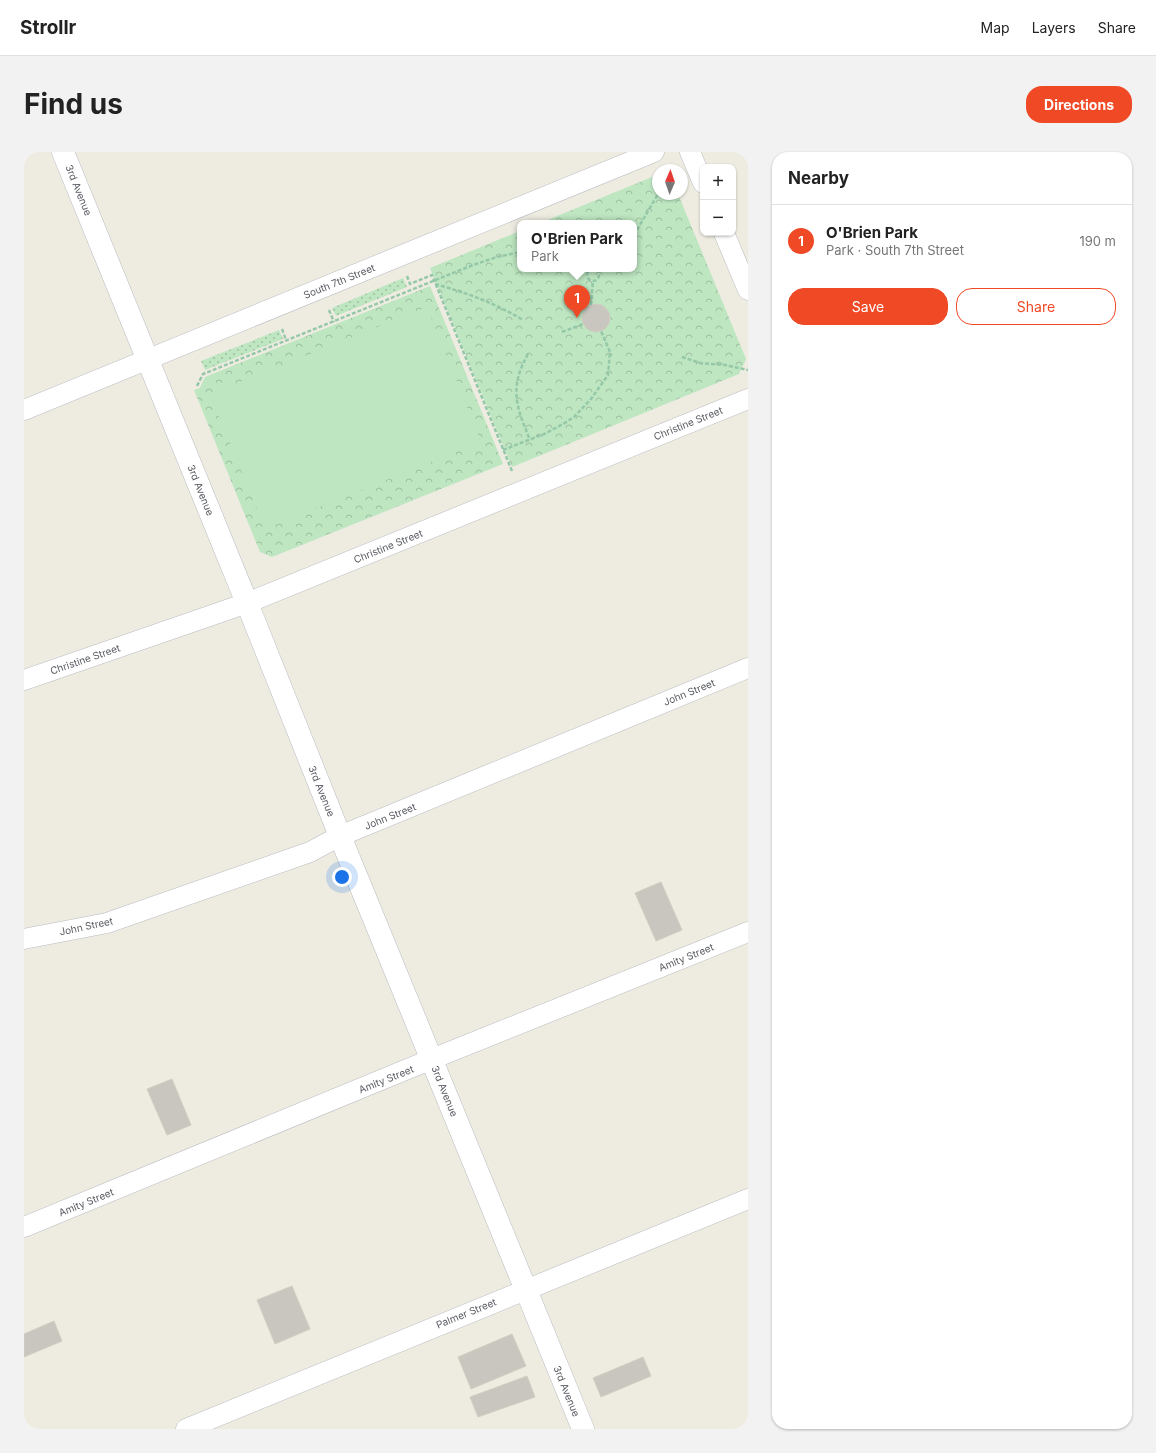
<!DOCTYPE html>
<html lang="en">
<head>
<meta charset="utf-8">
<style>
	:root { --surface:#fff; --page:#f2f2f2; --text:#222; --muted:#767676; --line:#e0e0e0; --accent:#ef4926 }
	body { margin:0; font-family:Inter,sans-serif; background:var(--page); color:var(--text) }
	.controls { position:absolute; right:12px; top:12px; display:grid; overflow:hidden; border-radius:8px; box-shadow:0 1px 3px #0004 }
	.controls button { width:36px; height:36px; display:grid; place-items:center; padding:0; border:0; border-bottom:1px solid var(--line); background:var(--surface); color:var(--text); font:20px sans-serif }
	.compass { position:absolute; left:628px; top:12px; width:36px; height:36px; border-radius:50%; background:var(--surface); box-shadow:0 1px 3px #0004; rotate:2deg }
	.you { position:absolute; left:318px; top:725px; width:14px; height:14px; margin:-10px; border:3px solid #fff; border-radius:50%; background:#1a73e8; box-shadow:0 0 0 6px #1a73e833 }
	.badge { display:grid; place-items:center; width:26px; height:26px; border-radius:50%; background:var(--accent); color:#fff; font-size:13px; font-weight:700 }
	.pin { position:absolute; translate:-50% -33px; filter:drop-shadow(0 1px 2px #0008) }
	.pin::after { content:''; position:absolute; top:21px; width:14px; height:12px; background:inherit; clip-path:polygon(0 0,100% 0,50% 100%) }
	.popup { position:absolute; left:493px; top:68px; width:120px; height:52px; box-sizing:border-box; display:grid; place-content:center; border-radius:8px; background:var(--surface); filter:drop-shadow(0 1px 3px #0005); font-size:13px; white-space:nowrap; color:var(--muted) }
	.popup b { font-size:15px; color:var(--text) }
	.popup::after { content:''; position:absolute; left:50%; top:100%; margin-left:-8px; border:8px solid transparent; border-top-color:var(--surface) }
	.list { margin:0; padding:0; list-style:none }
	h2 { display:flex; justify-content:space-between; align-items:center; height:52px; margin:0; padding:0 16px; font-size:17px }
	h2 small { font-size:13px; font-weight:400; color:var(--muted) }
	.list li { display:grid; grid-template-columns:26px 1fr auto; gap:12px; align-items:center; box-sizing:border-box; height:72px; padding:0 16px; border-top:1px solid var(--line) }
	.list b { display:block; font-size:15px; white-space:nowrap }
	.list p { margin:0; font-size:13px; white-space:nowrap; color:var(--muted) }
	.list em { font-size:13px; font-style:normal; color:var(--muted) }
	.actions { display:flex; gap:8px; padding:12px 16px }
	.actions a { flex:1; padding:9px 0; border:1px solid var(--accent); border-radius:16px; text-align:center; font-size:14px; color:var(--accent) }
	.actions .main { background:var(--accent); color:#fff }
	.map { position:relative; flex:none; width:724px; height:1277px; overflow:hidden; border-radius:16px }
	header { display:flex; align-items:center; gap:24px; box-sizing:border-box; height:56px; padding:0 20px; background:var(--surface); border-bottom:1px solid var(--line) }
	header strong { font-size:19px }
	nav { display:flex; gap:22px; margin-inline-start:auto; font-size:14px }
	.intro { display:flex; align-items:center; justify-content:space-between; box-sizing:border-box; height:96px; padding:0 24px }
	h1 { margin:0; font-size:28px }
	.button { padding:10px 18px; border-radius:16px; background:var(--accent); color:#fff; font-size:14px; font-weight:700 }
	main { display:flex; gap:24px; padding:0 24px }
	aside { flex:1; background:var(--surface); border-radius:16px; box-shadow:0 1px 3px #0004 }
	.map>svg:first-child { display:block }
	.grass { fill:url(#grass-dots) }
	.forest { fill:url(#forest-crowns) }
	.garden { fill:#bde6c1 }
	.building { fill:#c8c6bf; stroke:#d2cec0 }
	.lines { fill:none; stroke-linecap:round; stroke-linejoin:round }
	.minor-casing { stroke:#b9bbc1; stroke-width:21 }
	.tertiary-casing { stroke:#b9bbc1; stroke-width:23 }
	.path { stroke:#95c8a9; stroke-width:2.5; stroke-dasharray:4 2; stroke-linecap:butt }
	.minor { stroke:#fff; stroke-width:20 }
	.tertiary { stroke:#fff; stroke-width:22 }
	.labels { text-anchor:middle; stroke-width:3; stroke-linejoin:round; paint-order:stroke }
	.street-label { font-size:10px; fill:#5a5d63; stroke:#fff }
</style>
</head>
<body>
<header>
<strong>Strollr</strong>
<nav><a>Map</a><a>Layers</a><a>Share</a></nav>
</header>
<div class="intro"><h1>Find us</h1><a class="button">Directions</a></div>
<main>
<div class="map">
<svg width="724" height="1277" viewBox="0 0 724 1277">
	<defs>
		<pattern id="grass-dots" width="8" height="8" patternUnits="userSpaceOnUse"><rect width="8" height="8" fill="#bde6c1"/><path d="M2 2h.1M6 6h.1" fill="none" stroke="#9dbea0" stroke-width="1.8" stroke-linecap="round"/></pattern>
		<pattern id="forest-crowns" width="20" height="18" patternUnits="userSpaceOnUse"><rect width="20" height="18" fill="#bde6c1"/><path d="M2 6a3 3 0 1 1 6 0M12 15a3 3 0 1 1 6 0" fill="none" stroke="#9dbea0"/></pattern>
	</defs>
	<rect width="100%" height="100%" fill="#eeece1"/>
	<!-- grass -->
	<path class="grass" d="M 379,126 L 383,135 L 312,164 L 308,156 Z
		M 255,178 L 259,187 L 181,218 L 177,209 Z"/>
	<!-- forest -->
	<path class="forest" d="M 633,23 L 634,24 L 634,42 L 654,42 L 722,207 L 715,222 L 488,315 L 406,116 L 496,79 L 496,117 L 610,117 L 610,71 L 516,71 Z
		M 406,134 L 479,312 L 248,405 L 236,400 L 170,238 L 176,236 L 181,225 Z"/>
	<!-- garden -->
	<path class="garden" d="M 403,155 L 457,290 L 241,377 L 186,242 Z"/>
	<!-- building -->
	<path class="building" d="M558 166a14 14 0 1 1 28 0a14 14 0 1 1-28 0Z
		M 637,730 L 658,778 L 632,789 L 611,741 Z
		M 148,927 L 167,973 L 143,983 L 123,937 Z
		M 268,1134 L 286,1177 L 251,1192 L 233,1148 Z
		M 30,1169 L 38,1189 L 0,1205 L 0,1182 Z
		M 488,1182 L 502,1214 L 447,1237 L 434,1205 Z
		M 619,1205 L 627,1224 L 577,1245 L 569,1226 Z
		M 503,1224 L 511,1245 L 454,1265 L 446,1245 Z"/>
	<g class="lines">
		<defs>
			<path id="minor" d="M 666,0 L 679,31
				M 700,81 L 724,138
				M 0,258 L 630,0
				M 0,528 L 223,451 L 724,247
				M 0,787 L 83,771 L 286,700 L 316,684 L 724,516
				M 0,1075 L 408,907 L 724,780
				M 162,1277 L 724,1047"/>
			<path id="tertiary" d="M 39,0 L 223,451 L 316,684 L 559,1277"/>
		</defs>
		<!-- minor casing -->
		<use href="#minor" class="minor-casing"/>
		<!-- tertiary casing -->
		<use href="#tertiary" class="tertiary-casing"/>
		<!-- path -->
		<path class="path" d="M 610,83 L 634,42
			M563 123a6 6 0 1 1 12 0a6 6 0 1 1-12 0Z
			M 574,120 L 579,117
			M 383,124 L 386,132 L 408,123 L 488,319
			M 411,132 C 443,141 471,151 499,168
			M 567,153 L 569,129
			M 305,158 L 310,170
			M 258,177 L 262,188
			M 538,180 L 559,172
			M 504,202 C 485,236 492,254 506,288
			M 658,205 L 676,211 L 701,213 L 724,218
			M 173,234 L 179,222 L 449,113 L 473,105 L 496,100
			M 479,298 L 520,282 L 539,272 L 550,265 L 567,247 L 584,223 L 586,200 L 577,179"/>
		<!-- minor -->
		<use href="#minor" class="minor"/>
		<!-- tertiary -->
		<use href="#tertiary" class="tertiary"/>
	</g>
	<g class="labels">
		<!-- street labels -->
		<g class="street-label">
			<text transform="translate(55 38) rotate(68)" y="4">3rd Avenue</text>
			<text transform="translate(315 129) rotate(-22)" y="4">South 7th Street</text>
			<text transform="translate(664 271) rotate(-22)" y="4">Christine Street</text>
			<text transform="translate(177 338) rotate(68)" y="4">3rd Avenue</text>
			<text transform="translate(364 394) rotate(-22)" y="4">Christine Street</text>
			<text transform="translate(61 507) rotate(-19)" y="4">Christine Street</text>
			<text transform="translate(665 540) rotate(-22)" y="4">John Street</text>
			<text transform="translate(298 639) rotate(68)" y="4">3rd Avenue</text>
			<text transform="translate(366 664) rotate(-22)" y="4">John Street</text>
			<text transform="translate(62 774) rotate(-12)" y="4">John Street</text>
			<text transform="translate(662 805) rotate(-22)" y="4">Amity Street</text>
			<text transform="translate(362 927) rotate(-22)" y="4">Amity Street</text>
			<text transform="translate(421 939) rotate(68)" y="4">3rd Avenue</text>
			<text transform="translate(62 1050) rotate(-22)" y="4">Amity Street</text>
			<text transform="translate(442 1161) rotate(-22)" y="4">Palmer Street</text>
			<text transform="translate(543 1239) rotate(68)" y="4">3rd Avenue</text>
		</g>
	</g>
</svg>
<div class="controls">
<button>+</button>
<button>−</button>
</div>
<svg class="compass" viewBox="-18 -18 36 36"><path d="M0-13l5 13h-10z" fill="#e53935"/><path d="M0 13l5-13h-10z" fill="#767676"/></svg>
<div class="you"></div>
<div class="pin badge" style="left:553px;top:166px">1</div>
<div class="popup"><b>O'Brien Park</b>Park</div>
</div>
<aside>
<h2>Nearby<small></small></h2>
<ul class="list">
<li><span class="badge">1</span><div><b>O'Brien Park</b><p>Park · South 7th Street</p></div><em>190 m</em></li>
</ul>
<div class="actions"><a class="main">Save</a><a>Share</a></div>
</aside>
</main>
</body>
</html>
